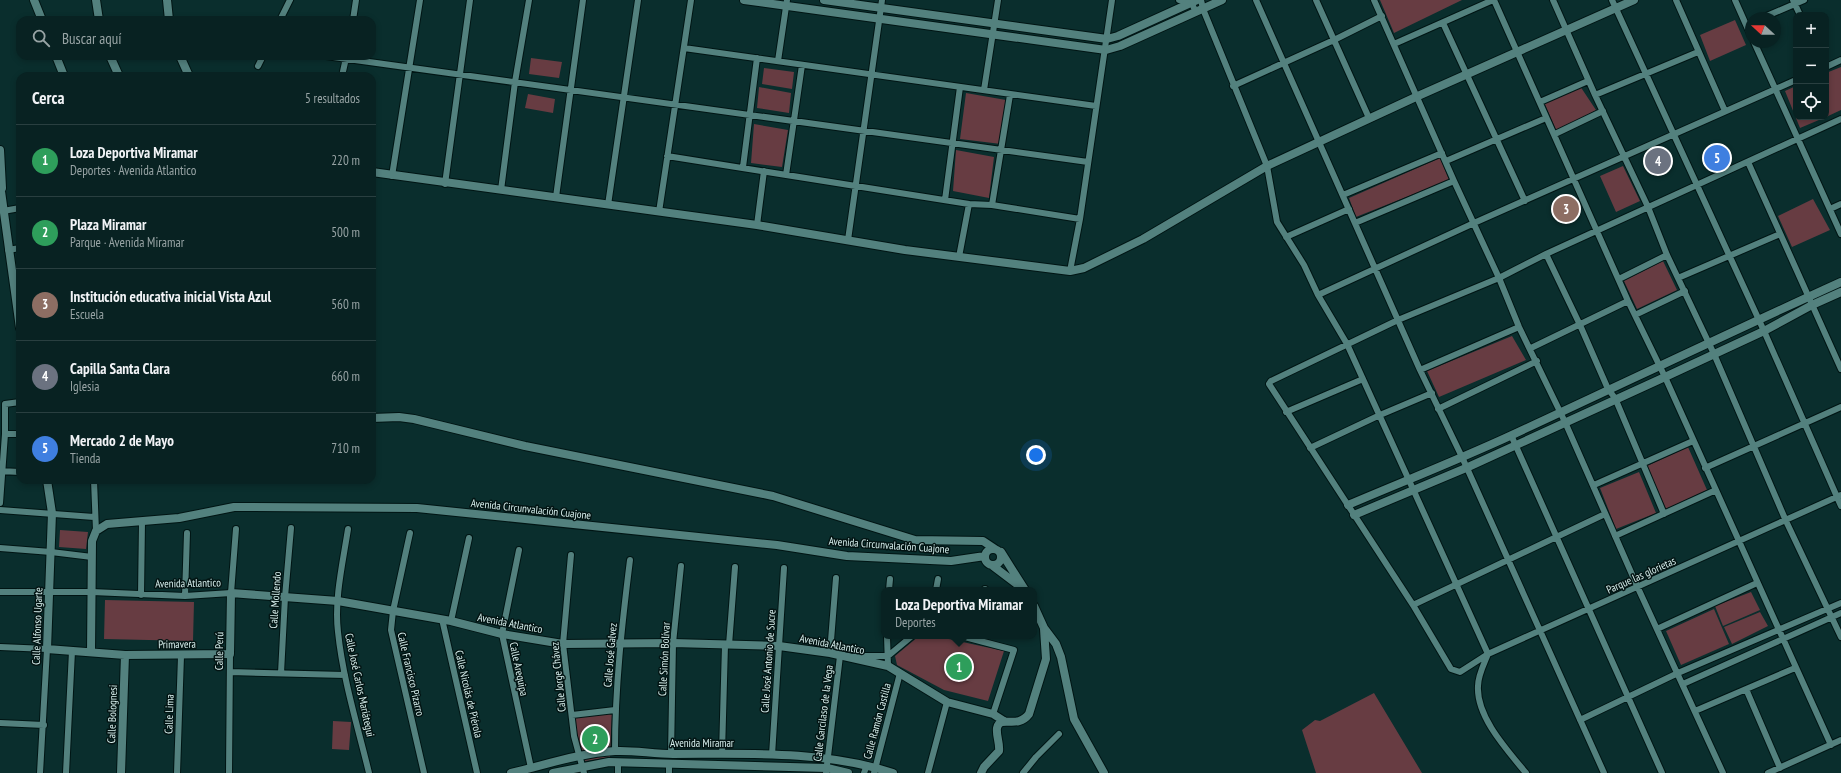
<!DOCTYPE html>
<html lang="es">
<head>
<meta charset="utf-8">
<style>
	:root { --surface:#082222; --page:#162f2f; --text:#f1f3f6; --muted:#98a4a5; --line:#293f40; --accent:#db2777 }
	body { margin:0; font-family:"PT Sans Narrow",sans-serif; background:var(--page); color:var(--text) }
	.controls { position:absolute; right:12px; top:12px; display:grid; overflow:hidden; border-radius:8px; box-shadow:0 2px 6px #0003 }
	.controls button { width:36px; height:36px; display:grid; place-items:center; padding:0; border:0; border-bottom:1px solid var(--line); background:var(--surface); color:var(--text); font:20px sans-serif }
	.compass { position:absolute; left:1745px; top:12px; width:36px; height:36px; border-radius:50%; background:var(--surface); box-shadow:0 2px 6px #0003; rotate:291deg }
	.you { position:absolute; left:1036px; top:455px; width:14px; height:14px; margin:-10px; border:3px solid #fff; border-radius:50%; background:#1a73e8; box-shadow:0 0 0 6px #1a73e833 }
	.badge { display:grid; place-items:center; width:26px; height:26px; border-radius:50%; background:var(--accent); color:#fff; font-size:13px; font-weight:700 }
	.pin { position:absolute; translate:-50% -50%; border:2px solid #fff; box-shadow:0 1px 4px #0006 }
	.popup { position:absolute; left:881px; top:587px; width:156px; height:52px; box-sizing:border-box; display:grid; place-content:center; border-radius:8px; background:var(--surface); filter:drop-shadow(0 1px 3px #0005); font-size:13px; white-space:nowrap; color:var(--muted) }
	.popup b { font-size:15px; color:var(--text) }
	.popup::after { content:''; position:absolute; left:50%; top:100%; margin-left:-8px; border:8px solid transparent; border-top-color:var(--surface) }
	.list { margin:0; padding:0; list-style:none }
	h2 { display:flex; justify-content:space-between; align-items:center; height:52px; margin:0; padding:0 16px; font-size:17px }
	h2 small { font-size:13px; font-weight:400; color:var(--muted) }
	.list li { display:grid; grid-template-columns:26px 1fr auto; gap:12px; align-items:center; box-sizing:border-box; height:72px; padding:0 16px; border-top:1px solid var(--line) }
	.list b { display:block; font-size:15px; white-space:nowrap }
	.list p { margin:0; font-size:13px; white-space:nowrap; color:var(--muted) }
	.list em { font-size:13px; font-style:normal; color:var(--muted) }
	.icon { flex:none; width:22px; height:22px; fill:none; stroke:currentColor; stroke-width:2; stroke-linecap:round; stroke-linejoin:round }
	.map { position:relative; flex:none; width:1841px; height:773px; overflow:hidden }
	.search { position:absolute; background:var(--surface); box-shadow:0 2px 6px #0003; left:16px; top:16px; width:360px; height:44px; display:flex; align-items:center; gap:10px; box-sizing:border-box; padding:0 14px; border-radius:12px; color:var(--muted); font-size:15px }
	.panel { position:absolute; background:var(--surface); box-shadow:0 2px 6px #0003; left:16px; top:72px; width:360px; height:412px; border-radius:12px }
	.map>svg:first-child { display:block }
	.green { fill:#673c42 }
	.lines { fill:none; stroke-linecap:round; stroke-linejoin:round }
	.street-casing { stroke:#001514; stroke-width:8 }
	.secondary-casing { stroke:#001514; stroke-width:10 }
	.street { stroke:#53817e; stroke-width:6 }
	.secondary { stroke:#53817e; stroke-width:8 }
	.labels { text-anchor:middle; stroke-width:3; stroke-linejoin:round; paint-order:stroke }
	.street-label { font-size:11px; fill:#d8f0ee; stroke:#031413 }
</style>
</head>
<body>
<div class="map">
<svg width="1841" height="773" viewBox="0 0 1841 773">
	<rect width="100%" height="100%" fill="#0a2e2d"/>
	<!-- green -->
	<path class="green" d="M 1380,0 L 1462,0 L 1394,33 Z
		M 1735,20 L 1746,45 L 1710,61 L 1700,35 Z
		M 531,58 L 562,62 L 559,78 L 529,74 Z
		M 1841,67 L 1841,110 L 1826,117 L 1826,73 Z
		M 764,68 L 794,72 L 792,89 L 762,84 Z
		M 1580,86 L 1596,110 L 1557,132 L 1544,102 Z
		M 1796,86 L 1796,117 L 1826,117 L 1800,128 L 1785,91 Z
		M 759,87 L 791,93 L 789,113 L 757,108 Z
		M 966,93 L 1006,100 L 1001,144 L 960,139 Z
		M 528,94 L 555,99 L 553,113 L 525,108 Z
		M 754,124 L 788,130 L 782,167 L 751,163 Z
		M 956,150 L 994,157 L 989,198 L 953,191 Z
		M 1440,158 L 1449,180 L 1356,217 L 1349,198 Z
		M 1623,166 L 1640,201 L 1616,212 L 1600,176 Z
		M 1813,199 L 1830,230 L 1792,247 L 1778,216 Z
		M 1663,261 L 1677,290 L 1637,309 L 1624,281 Z
		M 1512,336 L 1526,360 L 1439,397 L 1427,371 Z
		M 1688,447 L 1707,490 L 1666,509 L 1647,466 Z
		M 1639,472 L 1656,513 L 1616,529 L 1600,488 Z
		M 60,530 L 88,532 L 86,549 L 59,547 Z
		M 1751,592 L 1760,610 L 1723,626 L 1715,606 Z
		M 105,600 L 194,602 L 193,641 L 104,639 Z
		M 1714,609 L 1729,644 L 1681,665 L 1666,631 Z
		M 1760,612 L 1768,626 L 1732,644 L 1724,627 Z
		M 919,636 L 935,636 L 1004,651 L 988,701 L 944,690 L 897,665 L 895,656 Z
		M 1374,693 L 1422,773 L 1316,773 L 1302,730 L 1315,720 L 1320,721 Z
		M 612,713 L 610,757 L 585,761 L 573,720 L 575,717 Z
		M 333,721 L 351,722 L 349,750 L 332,749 Z"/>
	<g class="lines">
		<defs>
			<path id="street" d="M 1179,0 L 1191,2 L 1196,12
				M 1201,0 L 1203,9 L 1267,166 L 1277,222 L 1304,265 L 1318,295 L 1347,344 L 1488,654 C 1484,664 1478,675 1478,686 C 1476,717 1508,751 1526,773
				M 1256,0 L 1420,370 L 1462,457 L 1604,773
				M 1316,0 L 1369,118
				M 1374,0 L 1454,181 L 1499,278 L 1519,327 L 1565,422 L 1638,588 L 1723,773
				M 1494,0 L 1628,301 L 1665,377 L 1831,745
				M 1553,0 L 1595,95 L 1648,207 L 1667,255 L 1714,354 L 1786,521 L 1841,637
				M 1612,0 L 1764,331 L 1841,506
				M 1676,0 L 1725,111
				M 1735,0 L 1751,36
				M 1793,0 L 1800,15
				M 1762,18 L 1804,0
				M 280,20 L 290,0
				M 353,20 L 356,0
				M 1443,23 L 1525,201
				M 1754,42 L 1841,234
				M 1394,44 L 1493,0
				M 684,48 L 1096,106
				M 326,56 L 1088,162
				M 778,61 L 787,0
				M 258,66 L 263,56
				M 1826,67 L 1841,60
				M 342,76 L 346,58
				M 1233,86 L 1334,40 L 1382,16
				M 984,90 L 998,0
				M 1595,95 L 1698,52
				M 1540,102 L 1588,81
				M 1841,119 L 1546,254 L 1499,278 L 1398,320 L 1271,381 L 1269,384 L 1413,605 L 1451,669 L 1460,672 L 1488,654 L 1841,495
				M 1555,134 L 1603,111
				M 667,156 L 969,204 L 992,205 L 1080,219
				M 1446,161 L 1546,118
				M 1748,162 L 1841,369
				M 743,167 L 757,58
				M 786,175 L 802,65
				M 392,176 L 420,0
				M 445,184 L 470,0
				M 501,190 L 515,82 L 529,0
				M 1343,195 L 1442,153
				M 556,197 L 583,0
				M 945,200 L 960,87
				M 608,205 L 638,0
				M 992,205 L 1010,95
				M 1830,209 L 1841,204
				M 3,211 L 20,208
				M 659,212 L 691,0
				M 1355,223 L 1454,181
				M 757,225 L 764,171
				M 1286,237 L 1349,209
				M 848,240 L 882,0
				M 8,250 L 20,248
				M 1546,254 L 1580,325 L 1608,389 L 1615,398 L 1664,514
				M 959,257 L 969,204
				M 1070,271 L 1080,219 L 1112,0
				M 1678,278 L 1780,234
				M 1619,279 L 1667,255
				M 1318,295 L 1474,223 L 1796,80
				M 1635,315 L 1685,291
				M 1531,348 L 1628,301
				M 1420,370 L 1519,327
				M 1438,409 L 1537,361
				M 1286,412 L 1363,379
				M 5,434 L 20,434
				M 1511,435 L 1662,773
				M 1310,448 L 1380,415 L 1432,393
				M 1705,468 L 1841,407
				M 0,471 L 20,472
				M 94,480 L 96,531
				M 1594,485 L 1693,441
				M 0,503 L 5,434 L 5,404 L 20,402
				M 0,510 L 94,517
				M 348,529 C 343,562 334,599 338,632 C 343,680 358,727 369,773
				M 410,533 L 393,611 L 391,630 L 424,773
				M 1615,536 L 1716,490
				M 0,548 L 51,552 L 92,557
				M 519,550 L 502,634 L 531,768
				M 571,555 L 563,644 L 574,736 L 584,773
				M 889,590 L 890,579
				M 936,590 L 938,579
				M 985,590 L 985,589
				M 0,592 L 92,592 L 185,596 L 231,593 L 236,529
				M 141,595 L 142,522
				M 185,596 L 187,533
				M 1413,605 L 1605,514
				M 442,619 L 477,773
				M 451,621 L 469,538
				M 1657,629 L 1757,583
				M 887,636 L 888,666
				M 961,636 L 1014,650 L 993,714
				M 729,645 L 735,567
				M 0,647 L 47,649 L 40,773
				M 830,653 L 836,578
				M 855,656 L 888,656 L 912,636
				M 230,672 L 345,675
				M 281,673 L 285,597 L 291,528
				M 1683,684 L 1841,613
				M 1746,689 L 1780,768
				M 1695,711 L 1795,668
				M 572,715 L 615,710
				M 1580,720 L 1678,673 L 1841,603
				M 0,723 L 44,725
				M 615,751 C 615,687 622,624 630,560
				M 722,753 L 725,645
				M 671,754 L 673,643 L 681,566
				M 772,755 L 784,568
				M 66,773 L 72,651
				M 177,773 L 181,656
				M 229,773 L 230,654
				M 618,773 L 618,762
				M 669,773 L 669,764
				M 826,773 L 840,656
				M 864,773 L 867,765
				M 874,773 L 900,673
				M 928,773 L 947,702
				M 1023,773 L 1036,757 L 1059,734
				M 1768,773 L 1841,740"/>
			<path id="secondary" d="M 34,0 L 42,20
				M 96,0 L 99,20
				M 167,0 L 169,20
				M 744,0 L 1106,50 L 1120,46 L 1222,0
				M 824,0 L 1107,39 L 1118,36 L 1197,0
				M 56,56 L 64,76
				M 110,56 L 119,76
				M 180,56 L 189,76
				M 0,150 L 2,188
				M 372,172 L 757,225 L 905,250 L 1070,271 L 1084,268 L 1143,239 L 1267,166 L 1418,96 L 1634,0
				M 0,184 L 20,328
				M 372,418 L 399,417 L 414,419 L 525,446 L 773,496 L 915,540 L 983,541 L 995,549
				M 47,480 L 52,513 L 47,649 L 125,655 L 230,654 L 231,593 L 338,601 L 451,621 L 502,634 L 563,644 L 673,643 L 779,646 L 830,653 L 888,666 L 947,702 L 993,714 L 1004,721
				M 1348,505 C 1402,482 1458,460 1512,435 C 1622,384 1731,332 1841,282
				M 1354,515 L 1466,468 L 1665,377 L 1764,331 L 1812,305 L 1841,292
				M985 557a8 8 0 1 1 16 0a8 8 0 1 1-16 0Z
				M 1001,552 L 1025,590
				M 993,566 L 1022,588
				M 1034,606 L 1044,628 L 1056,644 L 1061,657 L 1074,719 L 1104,773
				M 91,652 L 92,541 L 96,531 L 107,524 L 179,518 L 234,507 L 417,508 L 777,545 L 847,556 L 951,561 L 985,556
				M 121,773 L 125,655
				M 511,773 C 545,765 580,753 615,751 C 634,750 653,754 673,754 C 746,754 822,750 893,773
				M 553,773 L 609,762 L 827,768 L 848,773
				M 981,773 L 984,767 L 999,751 C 1000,743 996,736 997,728 C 1000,714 1017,730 1029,714 L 1046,659 L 1044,629"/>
		</defs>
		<!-- street casing -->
		<use href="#street" class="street-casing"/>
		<!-- secondary casing -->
		<use href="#secondary" class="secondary-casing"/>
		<!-- street -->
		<use href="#street" class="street"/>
		<!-- secondary -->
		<use href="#secondary" class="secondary"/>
	</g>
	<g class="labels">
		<!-- street labels -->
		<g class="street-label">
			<text transform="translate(531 509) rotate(6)" y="4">Avenida Circunvalación Cuajone</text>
			<text transform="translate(889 545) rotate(4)" y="4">Avenida Circunvalación Cuajone</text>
			<text transform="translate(1641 575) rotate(-24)" y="4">Parque las glorietas</text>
			<text transform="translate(188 583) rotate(-1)" y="4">Avenida Atlantico</text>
			<text transform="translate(275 600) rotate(-86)" y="4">Calle Mollendo</text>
			<text transform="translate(510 623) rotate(11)" y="4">Avenida Atlantico</text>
			<text transform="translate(37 626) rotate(-88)" y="4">Calle Alfonso Ugarte</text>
			<text transform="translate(177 644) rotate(-1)" y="4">Primavera</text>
			<text transform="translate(832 644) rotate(11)" y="4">Avenida Atlantico</text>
			<text transform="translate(219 651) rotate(-89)" y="4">Calle Perú</text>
			<text transform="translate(610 655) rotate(-85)" y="4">Calle José Galvez</text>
			<text transform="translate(664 659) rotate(-87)" y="4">Calle Simón Bolívar</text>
			<text transform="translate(768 661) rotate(-86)" y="4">Calle José Antonio de Sucre</text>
			<text transform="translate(519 669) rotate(78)" y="4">Calle Arequipa</text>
			<text transform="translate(411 674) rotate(77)" y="4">Calle Francisco Pizarro</text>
			<text transform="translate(558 677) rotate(-96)" y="4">Calle Jorge Chávez</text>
			<text transform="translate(360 685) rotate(78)" y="4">Calle José Carlos Mariátegui</text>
			<text transform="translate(469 694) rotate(77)" y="4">Calle Nicolás de Piérola</text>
			<text transform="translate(823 713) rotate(-83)" y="4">Calle Garcilaso de la Vega</text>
			<text transform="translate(112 714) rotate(-88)" y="4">Calle Bolognesi</text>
			<text transform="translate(169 714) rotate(-88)" y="4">Calle Lima</text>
			<text transform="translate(877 721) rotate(-75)" y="4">Calle Ramón Castilla</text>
			<text x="702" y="747">Avenida Miramar</text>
		</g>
	</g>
</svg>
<div class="controls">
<button>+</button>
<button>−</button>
<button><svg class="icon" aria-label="locate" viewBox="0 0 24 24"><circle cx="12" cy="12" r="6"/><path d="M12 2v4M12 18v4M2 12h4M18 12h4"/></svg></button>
</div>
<svg class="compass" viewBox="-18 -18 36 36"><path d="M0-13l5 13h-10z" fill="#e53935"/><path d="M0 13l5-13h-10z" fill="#98a4a5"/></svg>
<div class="you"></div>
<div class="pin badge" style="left:959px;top:667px;background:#2e9e5b">1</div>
<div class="popup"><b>Loza Deportiva Miramar</b>Deportes</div>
<div class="pin badge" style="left:595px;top:739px;background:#2e9e5b">2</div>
<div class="pin badge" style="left:1566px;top:209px;background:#8d6e63">3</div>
<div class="pin badge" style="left:1658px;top:161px;background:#6b7280">4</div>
<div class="pin badge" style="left:1717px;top:158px;background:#3f7fe0">5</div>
<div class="search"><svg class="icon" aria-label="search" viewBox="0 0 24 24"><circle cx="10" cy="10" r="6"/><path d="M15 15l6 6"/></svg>Buscar aquí</div>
<section class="panel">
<h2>Cerca<small>5 resultados</small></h2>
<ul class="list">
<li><span class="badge" style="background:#2e9e5b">1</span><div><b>Loza Deportiva Miramar</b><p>Deportes · Avenida Atlantico</p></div><em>220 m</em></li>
<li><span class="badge" style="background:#2e9e5b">2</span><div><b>Plaza Miramar</b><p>Parque · Avenida Miramar</p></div><em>500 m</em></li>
<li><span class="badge" style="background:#8d6e63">3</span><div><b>Institución educativa inicial Vista Azul</b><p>Escuela</p></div><em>560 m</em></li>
<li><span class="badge" style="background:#6b7280">4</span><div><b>Capilla Santa Clara</b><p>Iglesia</p></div><em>660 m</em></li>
<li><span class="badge" style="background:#3f7fe0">5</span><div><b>Mercado 2 de Mayo</b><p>Tienda</p></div><em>710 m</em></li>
</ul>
</section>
</div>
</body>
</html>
